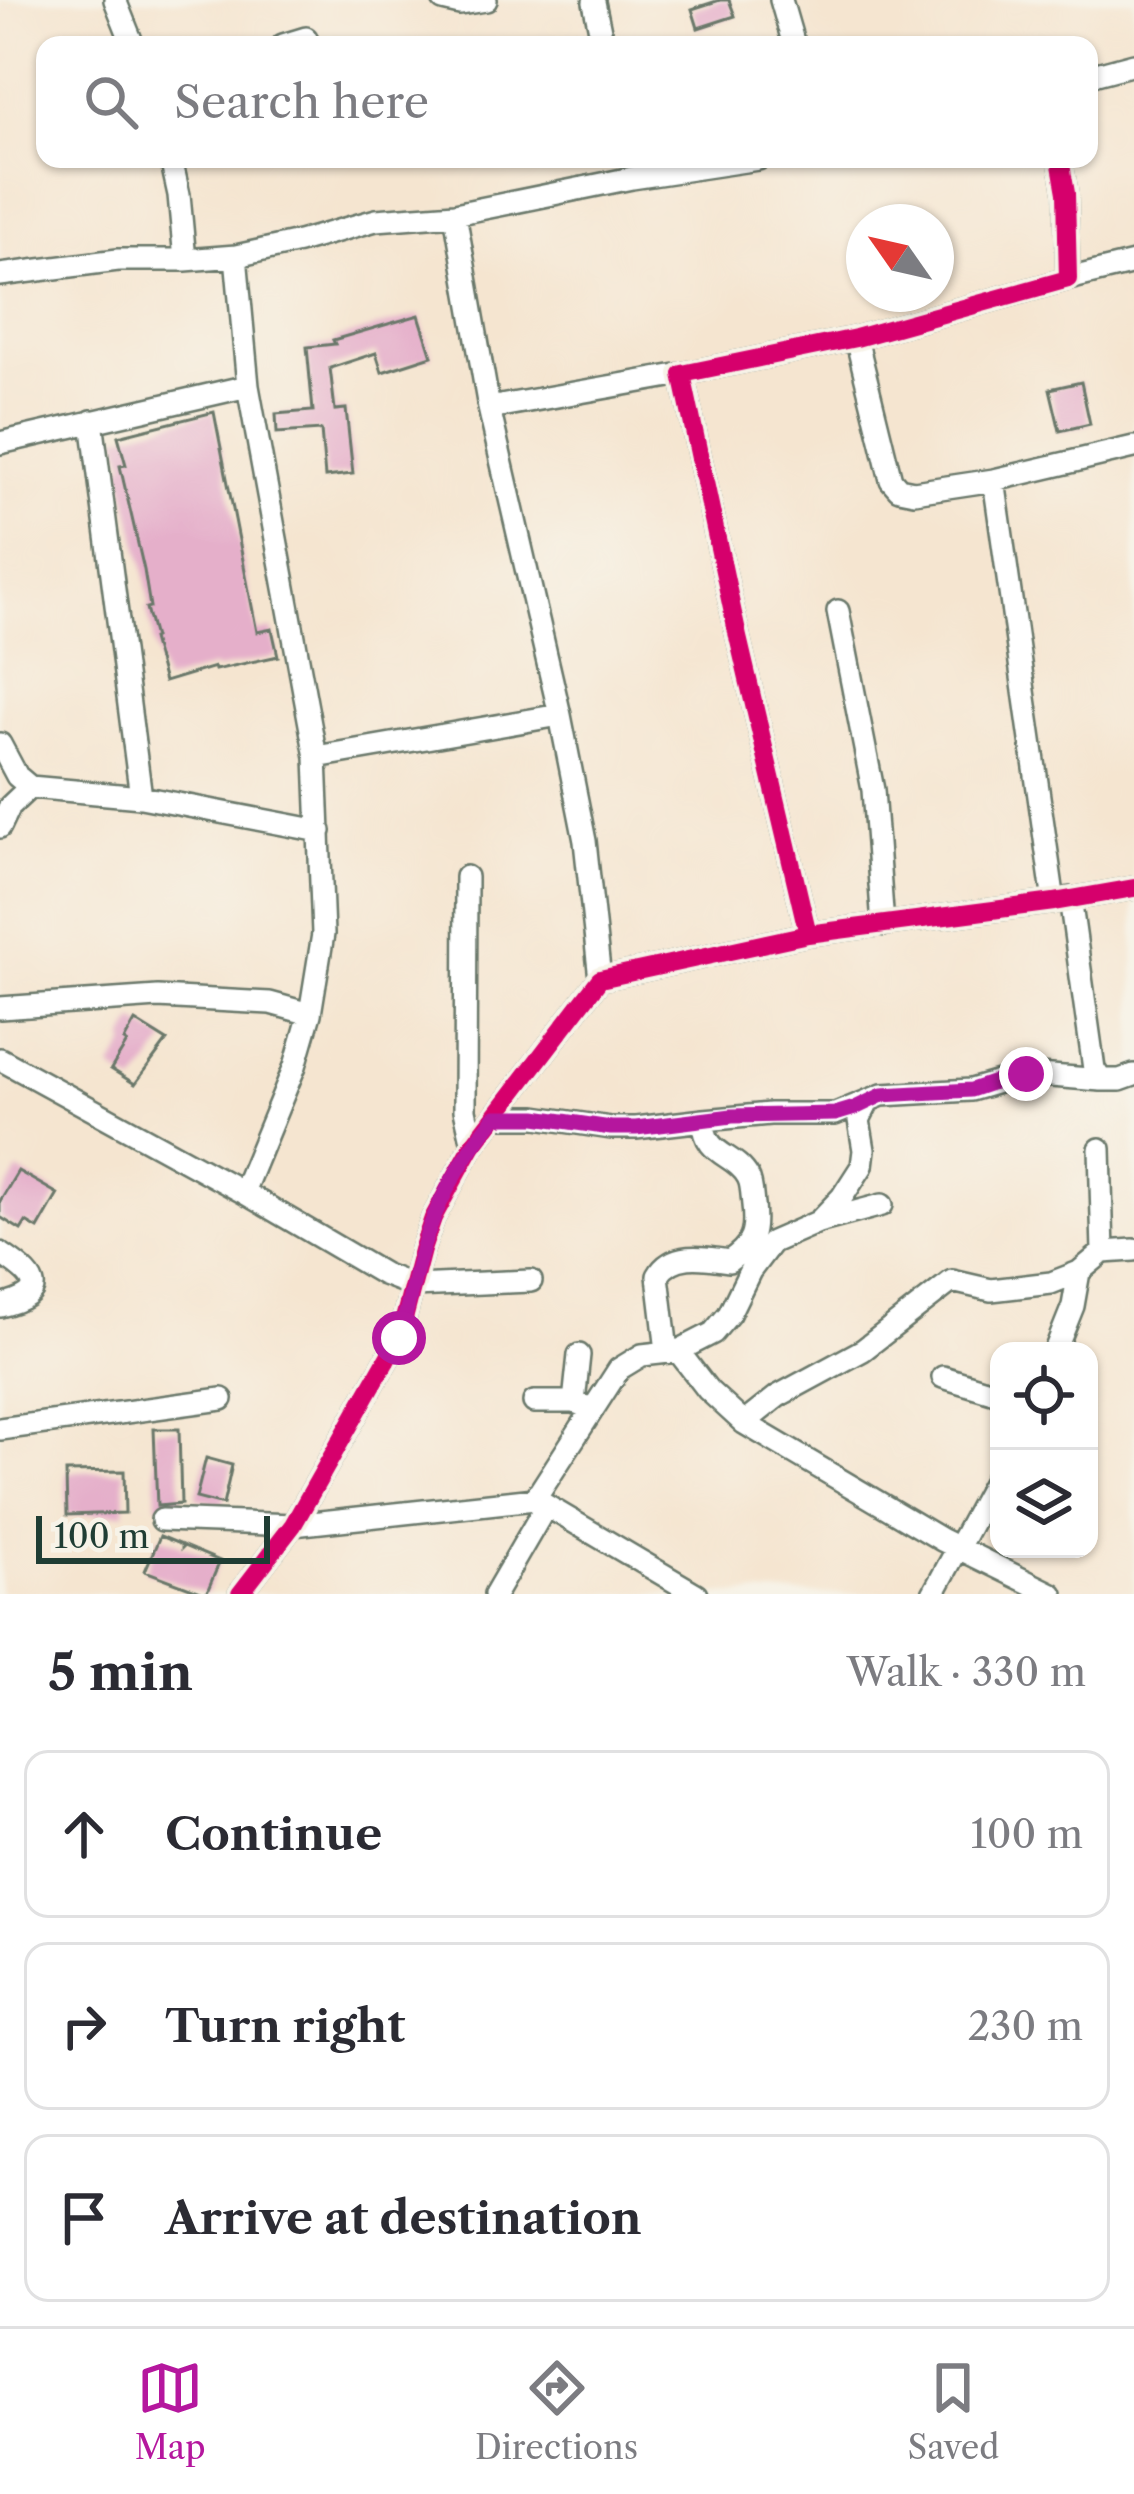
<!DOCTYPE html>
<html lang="en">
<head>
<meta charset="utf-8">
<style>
	:root { --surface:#fff; --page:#f2f2f3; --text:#2b2b33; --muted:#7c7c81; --line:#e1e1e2; --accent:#b5179e }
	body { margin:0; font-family:"Libre Caslon Text",serif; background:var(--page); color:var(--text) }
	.controls { position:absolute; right:36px; bottom:36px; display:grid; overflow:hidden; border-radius:24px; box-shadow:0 3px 9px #0004 }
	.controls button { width:108px; height:108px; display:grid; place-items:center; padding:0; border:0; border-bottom:3px solid var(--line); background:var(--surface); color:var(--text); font:60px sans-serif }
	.compass { position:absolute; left:846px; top:204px; width:108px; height:108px; border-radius:50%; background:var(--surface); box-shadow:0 3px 9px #0004; rotate:304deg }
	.scale { position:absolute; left:36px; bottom:30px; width:234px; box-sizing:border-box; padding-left:12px; border:6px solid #1f3d34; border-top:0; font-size:33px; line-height:42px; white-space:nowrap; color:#1f3d34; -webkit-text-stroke:9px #f7f3e8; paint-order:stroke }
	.stop { position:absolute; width:36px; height:36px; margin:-27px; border:9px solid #b5179e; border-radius:50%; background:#fff }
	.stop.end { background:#b5179e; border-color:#fff; box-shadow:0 3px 12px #0008 }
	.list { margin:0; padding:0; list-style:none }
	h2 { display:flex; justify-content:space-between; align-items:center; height:156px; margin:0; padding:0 48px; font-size:51px }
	h2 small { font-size:39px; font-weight:400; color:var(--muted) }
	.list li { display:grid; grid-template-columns:78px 1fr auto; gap:36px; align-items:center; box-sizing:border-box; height:168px; margin:0 24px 24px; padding:0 24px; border:3px solid var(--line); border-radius:24px }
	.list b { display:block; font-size:45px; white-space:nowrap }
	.list em { font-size:39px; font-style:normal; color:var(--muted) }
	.icon { flex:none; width:66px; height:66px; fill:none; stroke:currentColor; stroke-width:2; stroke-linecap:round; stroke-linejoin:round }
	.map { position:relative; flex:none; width:1134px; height:1594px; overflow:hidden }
	.search { position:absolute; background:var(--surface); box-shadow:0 3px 9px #0004; left:36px; right:36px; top:36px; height:132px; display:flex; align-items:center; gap:30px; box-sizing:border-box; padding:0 42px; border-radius:24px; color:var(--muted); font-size:45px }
	.sheet { height:732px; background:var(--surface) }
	nav { display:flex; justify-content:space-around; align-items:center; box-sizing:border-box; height:168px; border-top:3px solid var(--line); background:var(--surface); font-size:33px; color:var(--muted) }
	nav a { display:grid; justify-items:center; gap:6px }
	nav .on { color:var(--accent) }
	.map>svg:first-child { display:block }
	.building { fill:#e5afca }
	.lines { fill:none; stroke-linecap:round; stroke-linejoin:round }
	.minor-casing { stroke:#6a786b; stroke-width:26 }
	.minor { stroke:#fff; stroke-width:21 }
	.cycleway-casing { stroke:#f7f3e8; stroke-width:26 }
	.cycleway { stroke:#d6006c; stroke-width:18 }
	.route { stroke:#b5179e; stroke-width:15 }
</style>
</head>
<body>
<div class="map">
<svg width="1134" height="1594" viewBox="0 0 1134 1594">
	<rect width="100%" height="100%" fill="#f7f3e8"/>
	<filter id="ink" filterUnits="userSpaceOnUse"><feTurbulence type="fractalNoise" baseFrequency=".00833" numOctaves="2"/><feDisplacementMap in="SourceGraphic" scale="24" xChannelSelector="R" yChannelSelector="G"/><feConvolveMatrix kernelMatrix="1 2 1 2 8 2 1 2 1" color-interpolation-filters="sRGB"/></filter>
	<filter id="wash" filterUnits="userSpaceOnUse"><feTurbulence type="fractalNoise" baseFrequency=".004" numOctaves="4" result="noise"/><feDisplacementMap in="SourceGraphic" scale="48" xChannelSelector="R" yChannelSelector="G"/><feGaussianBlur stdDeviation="2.7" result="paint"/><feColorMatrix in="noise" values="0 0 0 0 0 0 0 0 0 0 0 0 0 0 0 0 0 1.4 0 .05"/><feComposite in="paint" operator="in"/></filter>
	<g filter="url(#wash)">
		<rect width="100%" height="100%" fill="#f5e5d0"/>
		<g id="blocks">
			<!-- building -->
			<path class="building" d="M 720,0 L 729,0 L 735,16 L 698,28 L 692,9 Z
				M 419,315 L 432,356 L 382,372 L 376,353 L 330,368 L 335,410 L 346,409 L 353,474 L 325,477 L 321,430 L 277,433 L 276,414 L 313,411 L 307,347 L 335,344 L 333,340 Z
				M 1081,382 L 1090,424 L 1060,431 L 1050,389 Z
				M 214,412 L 257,632 L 272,629 L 278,656 L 215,670 L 214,667 L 164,682 L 152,639 L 154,638 L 146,608 L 150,607 L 144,570 L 120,466 L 126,465 L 118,436 Z
				M 135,1021 L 167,1041 L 135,1084 L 111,1069 L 127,1043 L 124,1041 Z
				M 18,1171 L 58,1194 L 38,1229 L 26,1222 L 21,1230 L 0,1217 L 0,1201 Z
				M 154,1429 L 179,1429 L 181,1504 L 157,1506 Z
				M 206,1458 L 232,1465 L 223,1505 L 196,1498 Z
				M 124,1471 L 125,1513 L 67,1515 L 66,1472 Z
				M 160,1536 L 182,1545 L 182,1548 L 184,1546 L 220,1561 L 206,1594 L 145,1571 Z"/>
		</g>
	</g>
	<g filter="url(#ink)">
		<use href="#blocks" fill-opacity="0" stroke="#6a786b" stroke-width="3"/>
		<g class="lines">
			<defs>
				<path id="minor" d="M 115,0 L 133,45
					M 443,0 L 460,4 L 486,0
					M 781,0 L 794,45
					M 594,2 L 603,45
					M 283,45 L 306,38
					M 1089,76 L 1134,64
					M 171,159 L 179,195 L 185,260
					M 455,214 L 489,408 L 560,715 L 585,841 L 600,979
					M 236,256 L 248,386 L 316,757 L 323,934 L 310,1014 L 295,1066 L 243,1192
					M 0,275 L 118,260 L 185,260 L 236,256 L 299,242 L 376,220 L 455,214 L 632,178 L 758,159
					M 1068,279 L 1134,263
					M 856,338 L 891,480 L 899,489 L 914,492 L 994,480 L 1134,447
					M 489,408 L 682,374
					M 92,421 L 141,797
					M 0,443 L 248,386
					M 994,480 L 1054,902
					M 838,611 L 873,790 L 883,925
					M 0,744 L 17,776 L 30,787 L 141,797 L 320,831
					M 316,757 L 560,715
					M 0,827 L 10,806 L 30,787
					M 466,877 L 465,1110 L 473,1145
					M 1070,898 L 1094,1069 L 1101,1080 L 1120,1080 L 1134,1075
					M 808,934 L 738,637 L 682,374 L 856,338 L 1068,279 L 1066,193 L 1060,159
					M 0,1008 L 158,997 L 270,1003 L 310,1014
					M 0,1059 L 243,1192 L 383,1274 L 414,1286 L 531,1281
					M 495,1117 L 536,1117 L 611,1128 L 636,1128 L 704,1120 C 703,1156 735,1153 748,1177 C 752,1184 752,1197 753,1205 C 756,1233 753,1245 729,1261 C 704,1257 672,1251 658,1276 L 667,1351
					M 704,1120 L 770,1114 L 835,1114 L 882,1095 L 971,1090 L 1026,1074 L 1101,1080
					M 1100,1149 L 1103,1252
					M 818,1222 L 882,1205
					M 0,1253 C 33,1275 54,1293 0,1306
					M 678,1351 L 708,1390 L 744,1423 L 942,1540 L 1052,1594
					M 1055,1351 L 1073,1306 L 1079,1272
					M 943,1377 L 999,1394
					M 534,1402 L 574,1402 L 593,1409
					M 574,1402 L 579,1355
					M 744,1423 L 778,1396 L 863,1350 L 952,1281 L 991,1290 L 1051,1283 L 1079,1272 L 1103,1252 L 1134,1250
					M 0,1429 L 222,1399
					M 162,1520 L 293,1525 L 535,1499
					M 240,1594 L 293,1525 L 399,1338 L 422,1250 L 433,1218 L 473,1145 L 600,979 L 808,934 L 1054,902 L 1134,888
					M 495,1594 L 546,1506
					M 696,1594 L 535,1499 L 619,1369 L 642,1355 L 678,1351 L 713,1333 L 729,1314 L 750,1271 L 772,1242 L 818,1222 L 842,1197 L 862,1166 L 864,1150 L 859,1120 L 869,1100
					M 933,1594 L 999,1472"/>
			</defs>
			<!-- minor casing -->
			<use href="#minor" class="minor-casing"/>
			<!-- minor -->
			<use href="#minor" class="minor"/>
			<defs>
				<path id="cycleway" d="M 808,934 L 738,637 L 682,374 L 856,338 L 1068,279 L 1066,193 L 1060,159
					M 240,1594 L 293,1525 L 399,1338 L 422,1250 L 433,1218 L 473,1145 L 600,979 L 808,934 L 1054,902 L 1134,888"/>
			</defs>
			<!-- cycleway casing -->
			<use href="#cycleway" class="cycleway-casing"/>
			<!-- cycleway -->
			<use href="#cycleway" class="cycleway"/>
		</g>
	</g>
	<g class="lines" filter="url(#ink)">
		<!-- route -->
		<path class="route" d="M 399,1338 C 408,1308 414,1277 423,1247 C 437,1200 465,1155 495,1117 L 536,1117 L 611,1128 L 636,1128 L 732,1116 L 835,1114 L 855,1108 L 882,1095 L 971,1090 L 1015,1075 L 1026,1074"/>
	</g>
</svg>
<div class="controls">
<button><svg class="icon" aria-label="locate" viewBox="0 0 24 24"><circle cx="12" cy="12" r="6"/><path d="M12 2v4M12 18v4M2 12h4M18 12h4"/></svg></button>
<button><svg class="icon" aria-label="layers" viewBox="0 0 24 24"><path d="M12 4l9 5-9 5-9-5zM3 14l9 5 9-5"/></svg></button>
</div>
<svg class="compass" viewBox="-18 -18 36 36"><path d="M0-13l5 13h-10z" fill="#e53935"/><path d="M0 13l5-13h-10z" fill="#7c7c81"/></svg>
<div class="scale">100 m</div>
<div class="stop" style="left:399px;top:1338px"></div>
<div class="stop end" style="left:1026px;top:1074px"></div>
<div class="search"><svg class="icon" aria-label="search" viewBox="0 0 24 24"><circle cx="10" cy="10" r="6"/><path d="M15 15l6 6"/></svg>Search here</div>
</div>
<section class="sheet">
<h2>5 min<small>Walk · 330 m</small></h2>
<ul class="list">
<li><svg class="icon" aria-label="ahead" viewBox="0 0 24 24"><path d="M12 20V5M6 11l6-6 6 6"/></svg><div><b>Continue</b></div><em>100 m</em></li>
<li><svg class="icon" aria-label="right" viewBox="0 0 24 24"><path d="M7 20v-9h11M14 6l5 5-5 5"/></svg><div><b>Turn right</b></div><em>230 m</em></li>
<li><svg class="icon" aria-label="arrive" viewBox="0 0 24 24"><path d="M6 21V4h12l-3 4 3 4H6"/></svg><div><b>Arrive at destination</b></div></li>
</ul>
</section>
<nav>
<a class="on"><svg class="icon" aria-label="map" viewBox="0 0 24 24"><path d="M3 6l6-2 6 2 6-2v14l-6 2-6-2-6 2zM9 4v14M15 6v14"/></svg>Map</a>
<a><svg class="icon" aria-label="directions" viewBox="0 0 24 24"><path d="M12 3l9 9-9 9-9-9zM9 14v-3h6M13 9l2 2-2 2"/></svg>Directions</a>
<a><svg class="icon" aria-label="saved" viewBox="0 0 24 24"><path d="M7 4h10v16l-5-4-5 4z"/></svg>Saved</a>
</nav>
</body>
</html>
